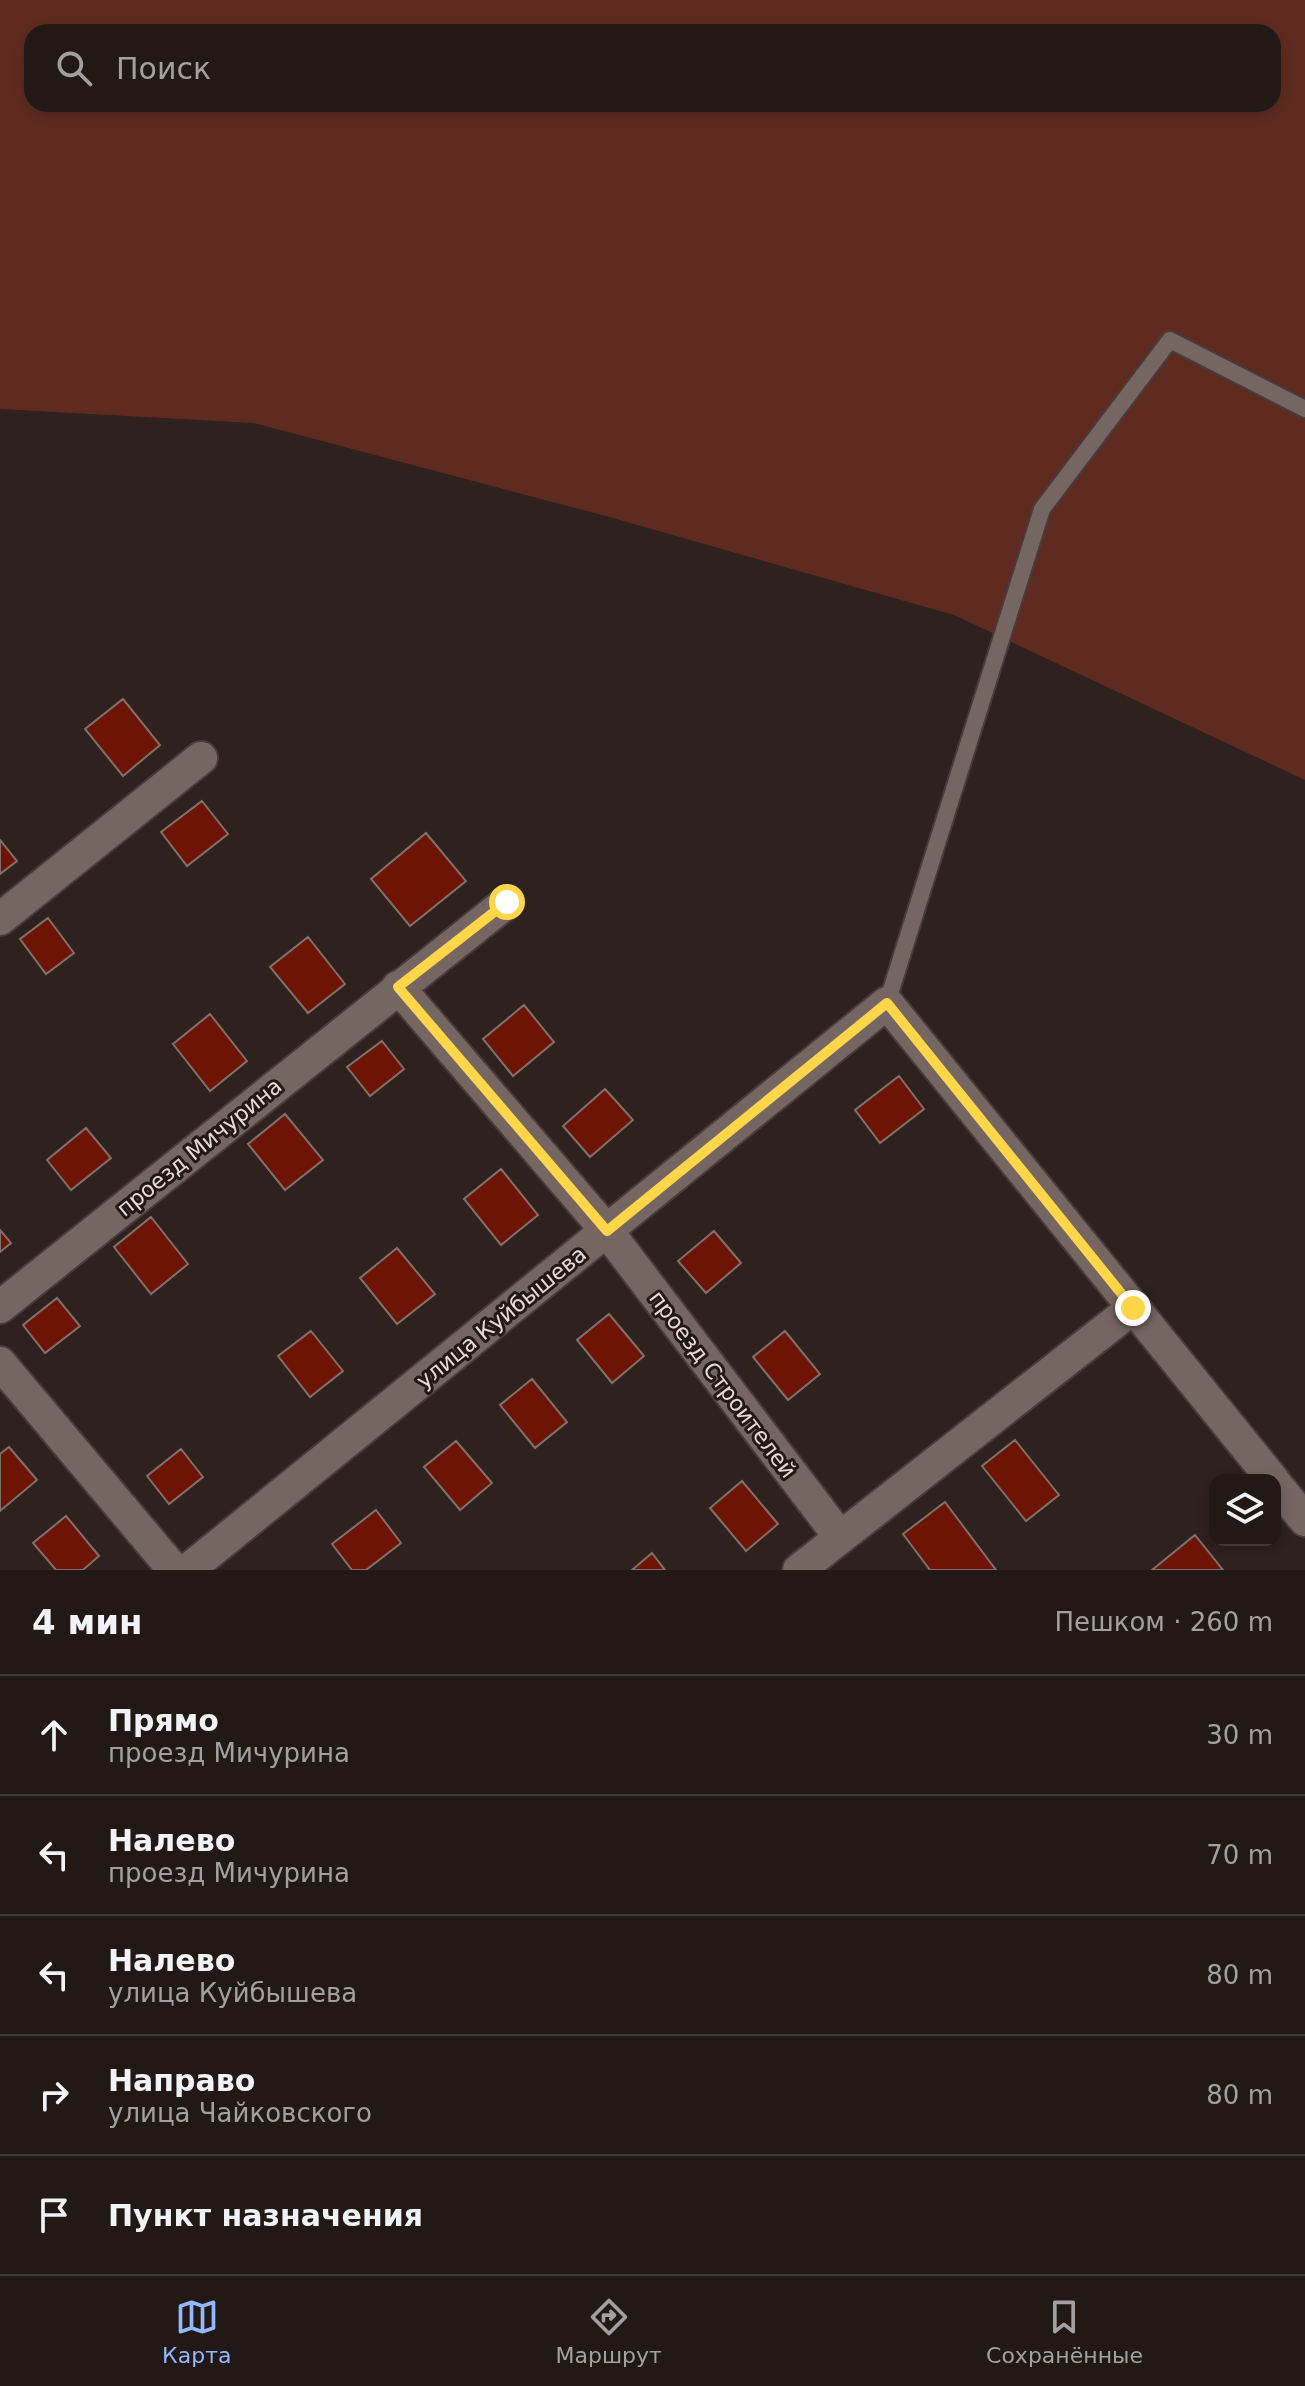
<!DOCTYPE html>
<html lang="ru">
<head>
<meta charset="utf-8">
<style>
	:root { --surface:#221916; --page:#2e2623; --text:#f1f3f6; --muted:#a2a0a1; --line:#3f3835; --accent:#93b7fd }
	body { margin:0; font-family:"DejaVu Sans",sans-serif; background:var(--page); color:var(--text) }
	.controls { position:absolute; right:24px; bottom:24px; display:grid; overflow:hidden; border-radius:16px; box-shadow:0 4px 12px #0003 }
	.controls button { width:72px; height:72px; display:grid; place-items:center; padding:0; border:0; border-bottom:2px solid var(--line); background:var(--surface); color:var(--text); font:40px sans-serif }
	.stop { position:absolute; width:24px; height:24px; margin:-18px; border:6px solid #ffd54a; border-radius:50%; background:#fff }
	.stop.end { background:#ffd54a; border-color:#fff; box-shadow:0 2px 8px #0008 }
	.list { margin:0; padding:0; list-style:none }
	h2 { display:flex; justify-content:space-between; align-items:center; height:104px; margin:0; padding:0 32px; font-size:34px }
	h2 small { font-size:26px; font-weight:400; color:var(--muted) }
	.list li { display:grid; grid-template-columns:52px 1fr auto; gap:24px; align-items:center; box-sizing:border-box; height:120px; padding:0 32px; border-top:2px solid var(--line) }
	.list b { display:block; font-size:30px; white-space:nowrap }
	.list p { margin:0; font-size:26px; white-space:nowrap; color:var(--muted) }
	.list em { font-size:26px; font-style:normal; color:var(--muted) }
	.icon { flex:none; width:44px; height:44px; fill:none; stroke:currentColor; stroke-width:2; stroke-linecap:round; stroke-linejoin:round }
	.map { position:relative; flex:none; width:1305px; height:1570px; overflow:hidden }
	.search { position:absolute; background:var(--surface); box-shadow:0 4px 12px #0003; left:24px; right:24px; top:24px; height:88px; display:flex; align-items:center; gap:20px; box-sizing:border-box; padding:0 28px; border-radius:24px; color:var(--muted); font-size:30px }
	.sheet { height:704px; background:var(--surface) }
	nav { display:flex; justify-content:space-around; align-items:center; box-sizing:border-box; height:112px; border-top:2px solid var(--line); background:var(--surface); font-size:22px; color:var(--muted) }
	nav a { display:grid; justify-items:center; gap:4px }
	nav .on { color:var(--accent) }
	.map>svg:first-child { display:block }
	.green { fill:#5f2b21; fill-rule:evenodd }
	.building { fill:#6e1404; stroke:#80706c; stroke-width:2 }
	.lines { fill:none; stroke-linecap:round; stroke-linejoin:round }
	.service-casing { stroke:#483c3a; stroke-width:20 }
	.minor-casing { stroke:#483c3a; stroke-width:36 }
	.service { stroke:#766662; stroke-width:16 }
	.minor { stroke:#766662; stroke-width:32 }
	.route { stroke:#ffd54a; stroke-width:10 }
	.labels { text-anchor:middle; stroke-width:6; stroke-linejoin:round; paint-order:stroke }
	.street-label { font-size:22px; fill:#e5dcda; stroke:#241815 }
</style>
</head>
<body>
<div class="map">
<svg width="1305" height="1570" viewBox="0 0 1305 1570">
	<rect width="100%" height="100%" fill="#2e211e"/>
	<!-- green -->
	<path class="green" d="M 0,0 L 1305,0 L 1305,780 L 954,615 L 613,518 L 254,423 L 0,409 ZM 32,32 L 1273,32 L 1273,104 L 32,104 Z"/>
	<!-- building -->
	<path class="building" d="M 123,699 L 160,745 L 123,776 L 85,729 Z
		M 202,801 L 228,834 L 187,866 L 161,832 Z
		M 426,833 L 466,881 L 410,926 L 371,879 Z
		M 0,840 L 17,861 L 0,874 Z
		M 48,918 L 74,953 L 46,974 L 20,939 Z
		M 308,937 L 345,984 L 308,1013 L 270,967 Z
		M 524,1005 L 554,1042 L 513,1076 L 483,1039 Z
		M 210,1014 L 247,1061 L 210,1091 L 173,1044 Z
		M 382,1041 L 404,1069 L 370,1096 L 347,1067 Z
		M 899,1076 L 924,1109 L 880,1143 L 855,1110 Z
		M 605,1089 L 633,1120 L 590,1157 L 563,1126 Z
		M 285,1114 L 323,1160 L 285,1190 L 248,1144 Z
		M 86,1128 L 111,1158 L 71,1190 L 47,1160 Z
		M 501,1169 L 538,1215 L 501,1245 L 464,1199 Z
		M 151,1217 L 188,1264 L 151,1294 L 114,1247 Z
		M 0,1230 L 11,1243 L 0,1252 Z
		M 714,1231 L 741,1263 L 706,1293 L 678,1261 Z
		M 397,1248 L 435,1294 L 397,1324 L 360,1278 Z
		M 57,1298 L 80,1326 L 45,1353 L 23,1325 Z
		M 609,1314 L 644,1356 L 612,1383 L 577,1340 Z
		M 311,1331 L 343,1371 L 310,1397 L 278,1356 Z
		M 785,1331 L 820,1374 L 788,1400 L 753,1357 Z
		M 532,1379 L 567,1422 L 535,1448 L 500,1405 Z
		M 1015,1440 L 1059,1495 L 1026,1521 L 982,1466 Z
		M 456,1441 L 492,1483 L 460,1510 L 424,1467 Z
		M 9,1447 L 37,1480 L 0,1511 L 0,1454 Z
		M 181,1449 L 203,1477 L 169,1504 L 147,1476 Z
		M 742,1481 L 778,1524 L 746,1551 L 710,1508 Z
		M 945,1502 L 996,1570 L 930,1570 L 903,1534 Z
		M 376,1510 L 401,1543 L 366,1570 L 352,1570 L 332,1544 Z
		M 66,1516 L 99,1556 L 83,1570 L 56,1570 L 33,1543 Z
		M 1195,1535 L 1223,1570 L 1152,1570 Z
		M 652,1553 L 665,1570 L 632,1570 Z"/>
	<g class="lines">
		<defs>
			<path id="service" d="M 887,1003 L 1042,509 L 1170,340 L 1305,409"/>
			<path id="minor" d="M 0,919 L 201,758
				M 398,987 L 607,1231 L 840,1537
				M 0,1307 L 507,902
				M 0,1363 L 174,1570
				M 1275,1483 L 1305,1520
				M 188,1570 L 887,1003 L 1273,1480
				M 799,1570 L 1133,1308"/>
		</defs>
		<!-- service casing -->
		<use href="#service" class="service-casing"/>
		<!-- minor casing -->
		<use href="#minor" class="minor-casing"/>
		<!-- service -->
		<use href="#service" class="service"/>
		<!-- minor -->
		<use href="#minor" class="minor"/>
	</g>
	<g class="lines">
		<!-- route -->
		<path class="route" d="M 507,902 L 398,987 L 607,1231 L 887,1003 L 1133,1308"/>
	</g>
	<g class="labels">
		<!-- street labels -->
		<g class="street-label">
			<text transform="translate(199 1147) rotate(-39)" y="8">проезд Мичурина</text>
			<text transform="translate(501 1317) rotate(-39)" y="8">улица Куйбышева</text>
			<text transform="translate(723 1384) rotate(53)" y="8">проезд Строителей</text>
		</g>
	</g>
</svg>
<div class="controls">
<button><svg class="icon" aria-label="layers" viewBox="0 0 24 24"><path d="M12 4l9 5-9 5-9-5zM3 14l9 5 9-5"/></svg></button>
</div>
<div class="stop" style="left:507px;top:902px"></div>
<div class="stop end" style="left:1133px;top:1308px"></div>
<div class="search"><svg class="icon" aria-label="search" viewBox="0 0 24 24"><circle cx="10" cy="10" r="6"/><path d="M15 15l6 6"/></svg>Поиск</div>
</div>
<section class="sheet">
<h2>4 мин<small>Пешком · 260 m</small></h2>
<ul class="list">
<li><svg class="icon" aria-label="ahead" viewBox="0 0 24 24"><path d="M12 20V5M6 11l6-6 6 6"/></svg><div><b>Прямо</b><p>проезд Мичурина</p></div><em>30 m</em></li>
<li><svg class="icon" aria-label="left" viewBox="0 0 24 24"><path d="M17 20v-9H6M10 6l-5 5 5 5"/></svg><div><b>Налево</b><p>проезд Мичурина</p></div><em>70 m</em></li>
<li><svg class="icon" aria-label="left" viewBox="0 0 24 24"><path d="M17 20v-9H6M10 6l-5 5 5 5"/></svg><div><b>Налево</b><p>улица Куйбышева</p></div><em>80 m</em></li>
<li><svg class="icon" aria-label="right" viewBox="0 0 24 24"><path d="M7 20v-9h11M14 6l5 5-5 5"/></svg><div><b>Направо</b><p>улица Чайковского</p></div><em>80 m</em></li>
<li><svg class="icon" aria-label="arrive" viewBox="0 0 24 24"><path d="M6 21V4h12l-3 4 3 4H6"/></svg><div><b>Пункт назначения</b></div></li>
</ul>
</section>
<nav>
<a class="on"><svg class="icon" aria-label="map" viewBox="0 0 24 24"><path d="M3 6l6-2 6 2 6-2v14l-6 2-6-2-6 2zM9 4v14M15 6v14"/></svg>Карта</a>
<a><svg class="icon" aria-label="directions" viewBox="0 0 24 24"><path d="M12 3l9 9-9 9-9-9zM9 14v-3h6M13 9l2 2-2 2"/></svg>Маршрут</a>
<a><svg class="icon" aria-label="saved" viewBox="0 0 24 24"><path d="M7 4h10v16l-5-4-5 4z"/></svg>Сохранённые</a>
</nav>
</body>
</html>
